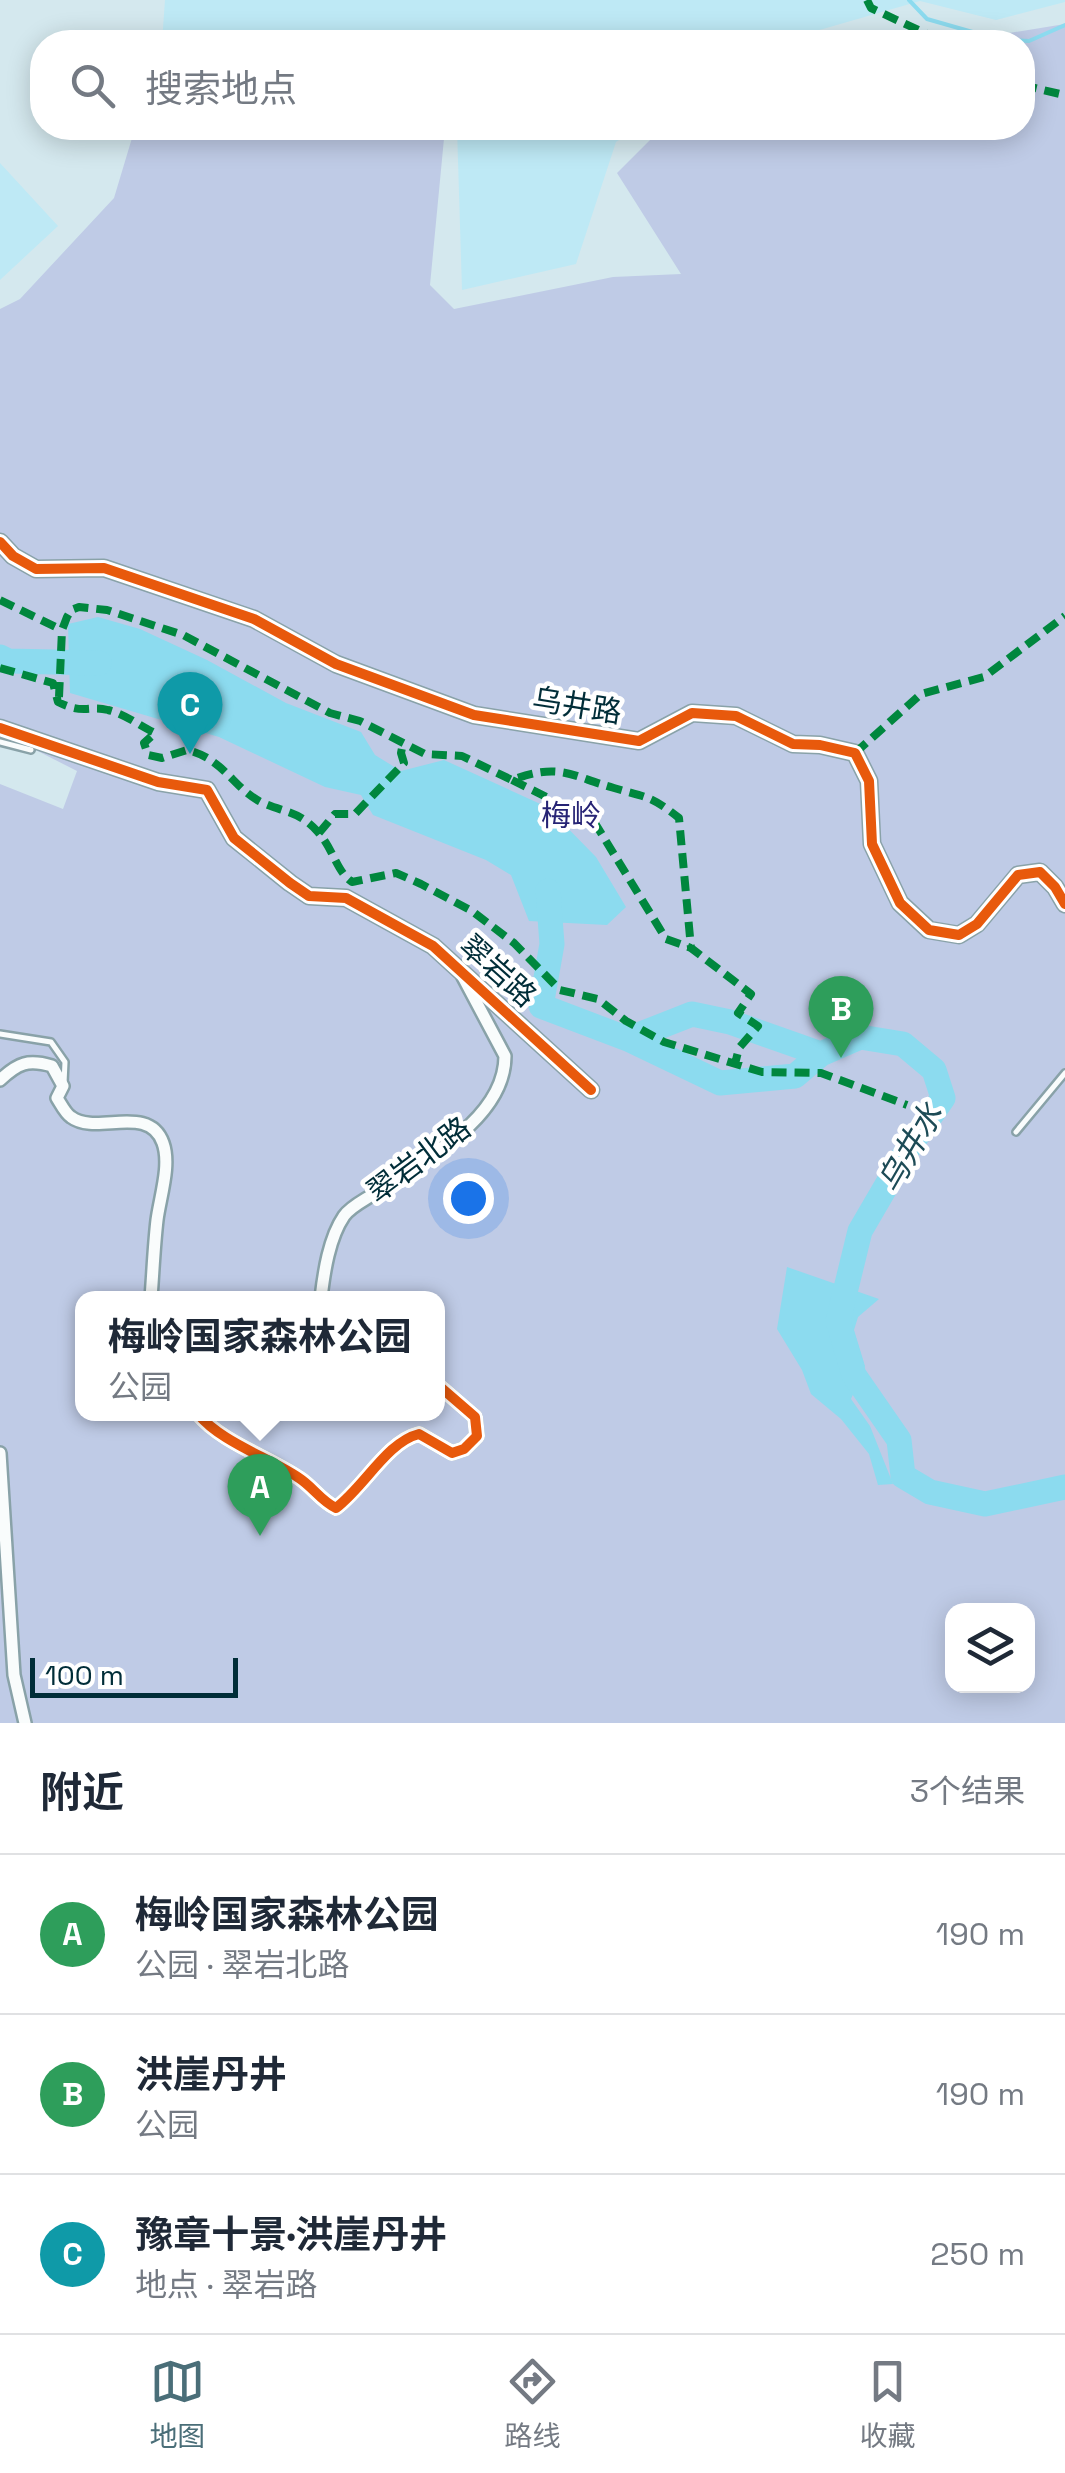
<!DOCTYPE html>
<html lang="zh">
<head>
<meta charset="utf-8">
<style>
	:root { --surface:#fff; --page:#f6f6f7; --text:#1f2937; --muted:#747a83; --line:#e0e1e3; --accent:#4a6e78 }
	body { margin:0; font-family:"Space Grotesk","Noto Sans SC",sans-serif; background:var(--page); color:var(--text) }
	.controls { position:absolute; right:30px; bottom:30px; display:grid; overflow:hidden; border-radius:20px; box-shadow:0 5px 25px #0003 }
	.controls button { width:90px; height:90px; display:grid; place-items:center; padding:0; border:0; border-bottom:2px solid var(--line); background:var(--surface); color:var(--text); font:50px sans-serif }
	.scale { position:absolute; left:30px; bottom:25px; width:208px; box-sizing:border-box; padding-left:10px; border:5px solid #002d38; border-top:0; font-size:28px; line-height:35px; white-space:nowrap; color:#002d38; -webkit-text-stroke:8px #fff; paint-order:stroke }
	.you { position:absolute; left:468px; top:1198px; width:35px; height:35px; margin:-25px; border:8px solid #fff; border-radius:50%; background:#1a73e8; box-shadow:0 0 0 15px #1a73e833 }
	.badge { display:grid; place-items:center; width:65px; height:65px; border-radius:50%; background:var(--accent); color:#fff; font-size:32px; font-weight:700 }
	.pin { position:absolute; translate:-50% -82px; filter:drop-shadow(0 2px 5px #0008) }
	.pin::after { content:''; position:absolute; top:52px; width:35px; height:30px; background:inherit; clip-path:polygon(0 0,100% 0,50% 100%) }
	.popup { position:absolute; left:75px; top:1291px; width:370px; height:130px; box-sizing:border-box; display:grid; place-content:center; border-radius:20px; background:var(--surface); filter:drop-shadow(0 2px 8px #0005); font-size:32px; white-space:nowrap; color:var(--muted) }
	.popup b { font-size:38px; color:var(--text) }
	.popup::after { content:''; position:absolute; left:50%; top:100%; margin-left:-20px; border:20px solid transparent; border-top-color:var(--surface) }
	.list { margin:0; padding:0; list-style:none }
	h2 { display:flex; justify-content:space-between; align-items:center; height:130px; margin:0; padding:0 40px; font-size:42px }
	h2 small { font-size:32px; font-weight:400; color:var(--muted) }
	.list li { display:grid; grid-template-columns:65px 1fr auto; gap:30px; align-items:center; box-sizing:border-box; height:160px; padding:0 40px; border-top:2px solid var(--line) }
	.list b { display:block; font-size:38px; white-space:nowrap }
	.list p { margin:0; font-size:32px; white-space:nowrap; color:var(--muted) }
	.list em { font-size:32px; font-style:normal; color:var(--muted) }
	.icon { flex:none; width:55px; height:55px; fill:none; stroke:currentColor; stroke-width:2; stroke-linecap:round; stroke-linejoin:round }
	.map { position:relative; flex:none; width:1065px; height:1723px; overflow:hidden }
	.search { position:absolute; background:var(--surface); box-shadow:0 5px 25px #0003; left:30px; right:30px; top:30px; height:110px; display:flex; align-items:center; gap:25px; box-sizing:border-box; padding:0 35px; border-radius:40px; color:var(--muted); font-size:38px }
	.sheet { height:610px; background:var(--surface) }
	nav { display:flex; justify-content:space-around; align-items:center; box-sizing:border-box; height:140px; border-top:2px solid var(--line); background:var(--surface); font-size:28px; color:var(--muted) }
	nav a { display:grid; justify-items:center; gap:5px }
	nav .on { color:var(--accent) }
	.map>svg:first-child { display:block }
	.built { fill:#bee9f5 }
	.green { fill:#bfcbe6; fill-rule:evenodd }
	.water { fill:#8cdbef }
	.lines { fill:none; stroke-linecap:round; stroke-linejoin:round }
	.stream { stroke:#8cdbef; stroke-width:4 }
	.river { stroke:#8cdbef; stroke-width:25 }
	.service-casing { stroke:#89a2a8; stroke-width:10 }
	.minor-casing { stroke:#89a2a8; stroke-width:16 }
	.tertiary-casing { stroke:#89a2a8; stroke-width:19 }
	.service { stroke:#f9fcfc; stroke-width:5 }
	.minor { stroke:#f9fcfc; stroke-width:11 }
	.tertiary { stroke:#f9fcfc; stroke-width:14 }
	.quiet { stroke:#00873e; stroke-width:8; stroke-dasharray:15 8; stroke-linecap:butt }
	.cycleway-casing { stroke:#fff; stroke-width:16 }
	.cycleway { stroke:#e8590c; stroke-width:10 }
	.labels { text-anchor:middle; stroke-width:9; stroke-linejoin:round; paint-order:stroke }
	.street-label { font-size:30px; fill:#002d38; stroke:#fff }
	.park-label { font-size:30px; fill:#262374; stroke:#fff }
	.water-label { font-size:32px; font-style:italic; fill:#1d4b56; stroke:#fff }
</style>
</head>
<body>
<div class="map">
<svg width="1065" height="1723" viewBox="0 0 1065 1723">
	<rect width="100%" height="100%" fill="#d4e8ee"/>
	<!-- built -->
	<path class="built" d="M 165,0 L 1065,0 L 1065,2 L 996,20 L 920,1 L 809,33 L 796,42 L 162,42 Z
		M 457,128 L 637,128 L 616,142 L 576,264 L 462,290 Z
		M 0,163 L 58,226 L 0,280 Z"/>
	<!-- green -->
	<path class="green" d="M 1065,24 L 1065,1723 L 0,1723 L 0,784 L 63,809 L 77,771 L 12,738 L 0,736 L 0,309 L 20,299 L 114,198 L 135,128 L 445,128 L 430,285 L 454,309 L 613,277 L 681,274 L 617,173 L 662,128 L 1022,128 L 1022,42 L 954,42 ZM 82,1298 L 438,1298 L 438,1414 L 82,1414 ZM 952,1610 L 1028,1610 L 1028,1686 L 952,1686 Z"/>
	<!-- water -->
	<path class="water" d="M 98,617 L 140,629 L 207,660 L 286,703 L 361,732 L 375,755 L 401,771 L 444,760 L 547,807 L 596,857 L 626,907 L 607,925 L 529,921 L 511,875 L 486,860 L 373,815 L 361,795 L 325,787 L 219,737 L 70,693 L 68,624 Z
		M 787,1267 L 879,1299 L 858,1317 L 854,1330 L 865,1366 L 851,1399 L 870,1426 L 893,1484 L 878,1485 L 869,1454 L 841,1419 L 811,1394 L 802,1370 L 777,1329 Z"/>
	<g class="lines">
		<!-- stream -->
		<path class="stream" d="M 909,0 L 927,19 L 997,39 L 1029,41 L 1065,25"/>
		<!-- river -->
		<path class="river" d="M 0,657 L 8,661 L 99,663
			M 548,891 L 552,944 L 541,1006 L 628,1039 L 692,1014 L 730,1022 L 821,1054 L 860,1037 L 903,1044 L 934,1070 L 943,1098 L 909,1147 L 860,1231 L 838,1321 L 854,1375 L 899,1440 L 903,1476 L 930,1492 L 985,1504 L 1065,1487
			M 628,1039 L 720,1083 L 795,1076 L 821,1054"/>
		<defs>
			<path id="service" d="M 0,742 L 31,750
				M 0,1034 L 51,1042 L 65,1062 L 64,1083
				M 1016,1132 L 1065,1073"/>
			<path id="minor" d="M 0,1080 C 18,1063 28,1059 52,1066 L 63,1086 L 57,1098 C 61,1104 65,1113 71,1117 C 96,1136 149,1103 163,1143 C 171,1165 160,1197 157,1220 C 154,1246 153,1272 151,1298
				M 321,1298 C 324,1272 329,1238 344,1216 C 351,1206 365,1200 375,1193 C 421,1161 505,1120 505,1056 L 463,977
				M 198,1414 C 221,1442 268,1457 299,1478 C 313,1487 321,1501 336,1508 C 365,1486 387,1442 419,1434 L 452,1453 L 464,1449 L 477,1436 L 475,1417 L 438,1385
				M 0,1453 L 14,1675 L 25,1723"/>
			<path id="tertiary" d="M 0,542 L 13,556 L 36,569 L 104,568 L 254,619 L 336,664 L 474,715 L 639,741 L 692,713 L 736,716 L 793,744 L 820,745 L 855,753 L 869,781 L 872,844 L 900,903 L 929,930 L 959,935 L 977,924 L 1018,875 L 1040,872 L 1055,887 L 1065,904
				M 0,728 L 158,782 L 207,790 L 234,838 L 290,883 L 309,896 L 346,898 L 433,946 L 591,1090"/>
		</defs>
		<!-- service casing -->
		<use href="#service" class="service-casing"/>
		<!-- minor casing -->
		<use href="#minor" class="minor-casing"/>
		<!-- tertiary casing -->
		<use href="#tertiary" class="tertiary-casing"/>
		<!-- service -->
		<use href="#service" class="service"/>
		<!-- minor -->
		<use href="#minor" class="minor"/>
		<!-- tertiary -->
		<use href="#tertiary" class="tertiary"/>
		<!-- quiet -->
		<path class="quiet" d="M 867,0 L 871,8 L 944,42
			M 1022,85 L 1060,94 L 1065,91
			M 0,600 L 62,630
			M 0,668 L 53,683 L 58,702 C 84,715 89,705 108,710 C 125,714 140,726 155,733 L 144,743 L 148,755 L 162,758 L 187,750 C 225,759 233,789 263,803 C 286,813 299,811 318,832 C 334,850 336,871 352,882 L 396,873 L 421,884 L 472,911 L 514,943 L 560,990 L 598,999 L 626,1021 L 664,1042 L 762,1072 L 821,1073 L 907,1105
			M 59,697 L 62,630 L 67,617 L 71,610 L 79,607 L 107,610 L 183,635 L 330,713 L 360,721 L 425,754 L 462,756 L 512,780 C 561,762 570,776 614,788 C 648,798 650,795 679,818 L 691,948 L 751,994 L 738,1013 L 758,1026 L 739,1048 L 735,1064
			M 855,753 L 921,694 L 984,677 L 1065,616
			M 512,780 L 593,820 L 666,939 L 691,948
			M 319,833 L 335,814 L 355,814 L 404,763 L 401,753 L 403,743"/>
		<defs>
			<path id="cycleway" d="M 0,542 L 13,556 L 36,569 L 104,568 L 254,619 L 336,664 L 474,715 L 639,741 L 692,713 L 736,716 L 793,744 L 820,745 L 855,753 L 869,781 L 872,844 L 900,903 L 929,930 L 959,935 L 977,924 L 1018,875 L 1040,872 L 1055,887 L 1065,904
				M 0,728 L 158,782 L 207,790 L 234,838 L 290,883 L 309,896 L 346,898 L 433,946 L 591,1090
				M 198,1414 C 221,1442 268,1457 299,1478 C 313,1487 321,1501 336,1508 C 365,1486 387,1442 419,1434 L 452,1453 L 464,1449 L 477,1436 L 475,1417 L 438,1385"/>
		</defs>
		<!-- cycleway casing -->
		<use href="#cycleway" class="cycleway-casing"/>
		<!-- cycleway -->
		<use href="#cycleway" class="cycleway"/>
	</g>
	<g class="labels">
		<!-- street labels -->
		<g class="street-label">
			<text transform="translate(577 706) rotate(9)" y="10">乌井路</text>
			<text transform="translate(498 971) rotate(42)" y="10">翠岩路</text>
			<text transform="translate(419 1160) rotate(-37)" y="10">翠岩北路</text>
		</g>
		<!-- park labels -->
		<g class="park-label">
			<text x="571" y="826">梅岭</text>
		</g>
		<!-- water labels -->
		<g class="water-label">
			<text transform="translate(910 1148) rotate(-60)" y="11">乌井水</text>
		</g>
	</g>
</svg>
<div class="controls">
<button><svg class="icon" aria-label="layers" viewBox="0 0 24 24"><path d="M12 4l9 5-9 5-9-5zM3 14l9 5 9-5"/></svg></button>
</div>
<div class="scale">100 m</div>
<div class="you"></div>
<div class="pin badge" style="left:260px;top:1536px;background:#2e9e5b">A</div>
<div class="popup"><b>梅岭国家森林公园</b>公园</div>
<div class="pin badge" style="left:841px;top:1058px;background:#2e9e5b">B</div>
<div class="pin badge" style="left:190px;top:754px;background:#0f9aa8">C</div>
<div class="search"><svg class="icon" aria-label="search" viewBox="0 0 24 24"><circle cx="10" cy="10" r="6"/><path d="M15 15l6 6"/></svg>搜索地点</div>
</div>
<section class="sheet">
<h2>附近<small>3个结果</small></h2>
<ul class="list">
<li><span class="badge" style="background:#2e9e5b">A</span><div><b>梅岭国家森林公园</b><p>公园 · 翠岩北路</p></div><em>190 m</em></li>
<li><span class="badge" style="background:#2e9e5b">B</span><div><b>洪崖丹井</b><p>公园</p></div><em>190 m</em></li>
<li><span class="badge" style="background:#0f9aa8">C</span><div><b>豫章十景·洪崖丹井</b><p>地点 · 翠岩路</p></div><em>250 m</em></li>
</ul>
</section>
<nav>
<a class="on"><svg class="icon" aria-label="map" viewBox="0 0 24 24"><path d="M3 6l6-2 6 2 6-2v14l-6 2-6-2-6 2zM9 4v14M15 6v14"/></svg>地图</a>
<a><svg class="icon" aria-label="directions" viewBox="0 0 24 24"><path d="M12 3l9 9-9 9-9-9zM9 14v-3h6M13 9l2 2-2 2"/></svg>路线</a>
<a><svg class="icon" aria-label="saved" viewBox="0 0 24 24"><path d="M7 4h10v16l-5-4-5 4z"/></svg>收藏</a>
</nav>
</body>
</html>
